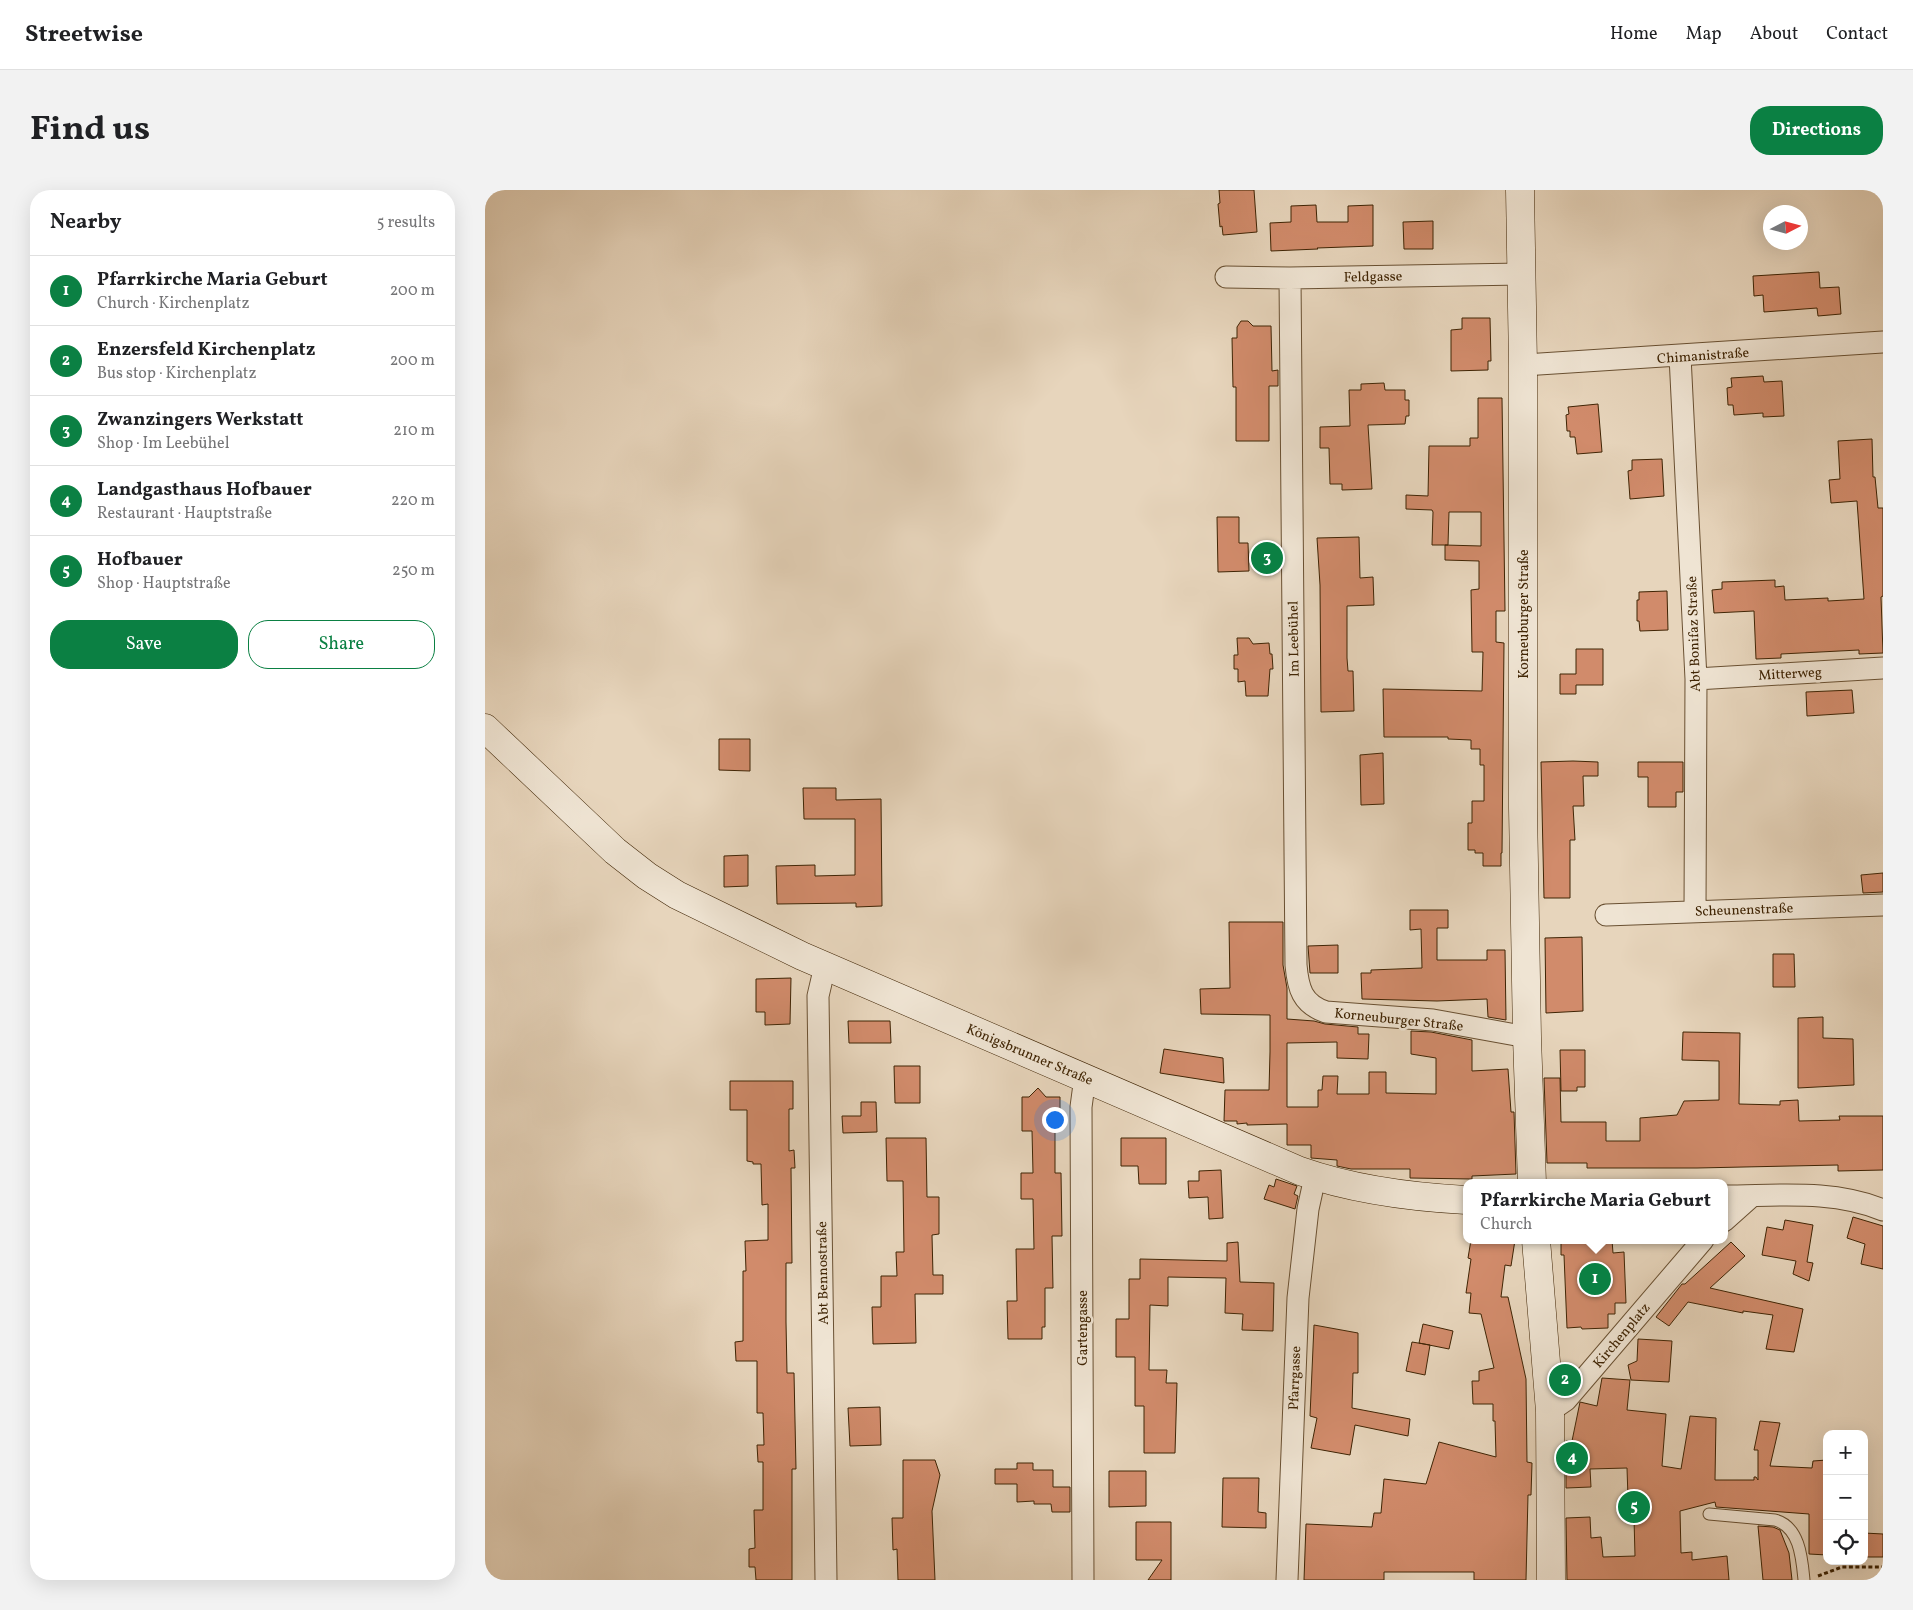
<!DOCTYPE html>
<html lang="en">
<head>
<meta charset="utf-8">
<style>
	:root { --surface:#fff; --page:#f2f2f2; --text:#202124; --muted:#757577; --line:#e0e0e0; --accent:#0b8043 }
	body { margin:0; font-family:Vollkorn,serif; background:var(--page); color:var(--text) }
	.controls { position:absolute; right:15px; bottom:15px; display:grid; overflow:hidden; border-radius:10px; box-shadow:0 5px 20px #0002 }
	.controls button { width:45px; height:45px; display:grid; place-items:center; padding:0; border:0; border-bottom:1px solid var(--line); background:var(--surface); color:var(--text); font:25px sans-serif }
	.compass { position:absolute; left:1278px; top:15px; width:45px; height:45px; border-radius:50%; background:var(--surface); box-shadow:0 5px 20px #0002; rotate:84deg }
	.you { position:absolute; left:569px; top:929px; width:18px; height:18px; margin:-12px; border:4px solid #fff; border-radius:50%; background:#1a73e8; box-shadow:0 0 0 8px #1a73e833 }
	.badge { display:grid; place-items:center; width:32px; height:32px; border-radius:50%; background:var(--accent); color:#fff; font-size:16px; font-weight:700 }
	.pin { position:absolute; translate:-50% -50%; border:2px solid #fff; box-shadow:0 1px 5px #0006 }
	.popup { position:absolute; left:978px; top:989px; width:265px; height:65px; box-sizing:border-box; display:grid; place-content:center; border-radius:10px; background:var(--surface); filter:drop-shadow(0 1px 4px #0005); font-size:16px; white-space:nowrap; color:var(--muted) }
	.popup b { font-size:19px; color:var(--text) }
	.popup::after { content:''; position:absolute; left:50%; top:100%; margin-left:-10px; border:10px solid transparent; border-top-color:var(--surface) }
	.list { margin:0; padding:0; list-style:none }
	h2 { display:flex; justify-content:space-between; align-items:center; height:65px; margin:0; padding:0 20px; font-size:21px }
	h2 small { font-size:16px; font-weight:400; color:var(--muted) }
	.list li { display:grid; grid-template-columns:32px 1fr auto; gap:15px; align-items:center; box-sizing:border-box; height:70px; padding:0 20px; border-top:1px solid var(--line) }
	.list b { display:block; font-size:19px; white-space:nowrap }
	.list p { margin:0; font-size:16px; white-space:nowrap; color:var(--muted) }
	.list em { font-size:16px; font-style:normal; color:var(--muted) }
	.actions { display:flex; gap:10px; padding:15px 20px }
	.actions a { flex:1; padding:11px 0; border:1px solid var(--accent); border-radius:20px; text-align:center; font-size:18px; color:var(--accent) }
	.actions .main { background:var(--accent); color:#fff }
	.icon { flex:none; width:28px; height:28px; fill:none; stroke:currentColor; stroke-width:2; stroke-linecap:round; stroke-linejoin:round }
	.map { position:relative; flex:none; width:1398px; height:1390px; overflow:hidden; border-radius:20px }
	header { display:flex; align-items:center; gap:30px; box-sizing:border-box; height:70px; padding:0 25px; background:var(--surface); border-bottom:1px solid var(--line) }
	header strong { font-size:24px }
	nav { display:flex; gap:28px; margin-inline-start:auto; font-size:18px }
	.intro { display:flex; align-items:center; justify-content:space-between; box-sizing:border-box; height:120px; padding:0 30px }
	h1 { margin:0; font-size:35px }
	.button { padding:12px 22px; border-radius:20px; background:var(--accent); color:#fff; font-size:18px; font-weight:700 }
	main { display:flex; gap:30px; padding:0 30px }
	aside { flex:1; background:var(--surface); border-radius:20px; box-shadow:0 5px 20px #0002 }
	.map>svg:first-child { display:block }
	.building { fill:#d18b6b; stroke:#3f2404 }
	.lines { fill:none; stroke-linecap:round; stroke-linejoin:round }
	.lane-casing { stroke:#695032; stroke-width:13 }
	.street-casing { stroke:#695032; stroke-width:23 }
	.secondary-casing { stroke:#3f2404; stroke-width:29 }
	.path { stroke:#3f2404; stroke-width:3; stroke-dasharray:4 2.5; stroke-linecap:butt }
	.lane { stroke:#efe4d3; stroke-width:11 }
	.street { stroke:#efe4d3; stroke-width:21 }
	.secondary { stroke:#efe4d3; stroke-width:28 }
	.labels { text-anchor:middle; stroke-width:5; stroke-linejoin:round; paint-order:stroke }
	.street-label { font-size:14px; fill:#3f2404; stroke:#efe4d3 }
</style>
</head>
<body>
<header>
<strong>Streetwise</strong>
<nav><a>Home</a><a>Map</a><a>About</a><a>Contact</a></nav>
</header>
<div class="intro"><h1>Find us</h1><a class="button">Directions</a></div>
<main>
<aside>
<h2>Nearby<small>5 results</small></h2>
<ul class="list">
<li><span class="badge">1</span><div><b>Pfarrkirche Maria Geburt</b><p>Church · Kirchenplatz</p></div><em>200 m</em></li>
<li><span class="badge">2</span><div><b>Enzersfeld Kirchenplatz</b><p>Bus stop · Kirchenplatz</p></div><em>200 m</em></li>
<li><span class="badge">3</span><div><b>Zwanzingers Werkstatt</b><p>Shop · Im Leebühel</p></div><em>210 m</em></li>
<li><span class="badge">4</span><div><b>Landgasthaus Hofbauer</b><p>Restaurant · Hauptstraße</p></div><em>220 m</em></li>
<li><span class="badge">5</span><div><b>Hofbauer</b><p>Shop · Hauptstraße</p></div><em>250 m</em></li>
</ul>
<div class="actions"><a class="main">Save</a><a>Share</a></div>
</aside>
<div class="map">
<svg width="1398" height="1390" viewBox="0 0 1398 1390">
	<rect width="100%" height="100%" fill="#e7d5bc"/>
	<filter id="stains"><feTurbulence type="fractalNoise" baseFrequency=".004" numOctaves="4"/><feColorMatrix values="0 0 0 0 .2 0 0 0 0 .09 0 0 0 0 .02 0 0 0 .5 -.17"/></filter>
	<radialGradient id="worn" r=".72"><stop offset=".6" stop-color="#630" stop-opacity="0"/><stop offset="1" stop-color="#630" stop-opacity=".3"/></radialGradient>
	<!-- building -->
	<path class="building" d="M 734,0 L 769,0 L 772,42 L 738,45 L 737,36 L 735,37 L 733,14 L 735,13 Z
		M 831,15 L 832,32 L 863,32 L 863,16 L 888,15 L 888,56 L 832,58 L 833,59 L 786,61 L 785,33 L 806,32 L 806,16 Z
		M 948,31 L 948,59 L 919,59 L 918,32 Z
		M 1334,82 L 1335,98 L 1354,97 L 1356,124 L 1333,126 L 1332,118 L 1279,122 L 1278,105 L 1269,106 L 1268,86 Z
		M 977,128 L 1005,128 L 1006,171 L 1003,171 L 1003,180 L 966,181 L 966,140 L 977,139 Z
		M 756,131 L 763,131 L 768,136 L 786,136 L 787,181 L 793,180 L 793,196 L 784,196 L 784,251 L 751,251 L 751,197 L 748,197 L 747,148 L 752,148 L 752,137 Z
		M 1278,186 L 1279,192 L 1297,191 L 1299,226 L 1278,227 L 1278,223 L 1249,225 L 1248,215 L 1243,215 L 1242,198 L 1247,197 L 1246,188 Z
		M 899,193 L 900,200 L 920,200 L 920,210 L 924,210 L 924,226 L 921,226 L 920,234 L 883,235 L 887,299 L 857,300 L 857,294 L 845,294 L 844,258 L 835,258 L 835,237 L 865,236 L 864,200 L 876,200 L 876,194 Z
		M 993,208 L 1017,208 L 1020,421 L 1011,421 L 1011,452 L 1019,453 L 1017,663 L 1016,663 L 1016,676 L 998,676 L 998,663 L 990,663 L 990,660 L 983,660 L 983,633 L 987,633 L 987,611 L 999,611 L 999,575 L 995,575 L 995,559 L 986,559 L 986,550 L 963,549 L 963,547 L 899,547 L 898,499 L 997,501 L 998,462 L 987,462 L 986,400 L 994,399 L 994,371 L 960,370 L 960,355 L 996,356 L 996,322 L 964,322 L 963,355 L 947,355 L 948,322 L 947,320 L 921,319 L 921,305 L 943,306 L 944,256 L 985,256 L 985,248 L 993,248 Z
		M 1113,214 L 1117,262 L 1092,264 L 1090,247 L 1085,247 L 1085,241 L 1082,241 L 1081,225 L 1084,224 L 1083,217 Z
		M 1387,249 L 1388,287 L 1390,287 L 1393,318 L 1398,318 L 1398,406 L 1396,407 L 1398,463 L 1374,464 L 1374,460 L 1296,464 L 1296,468 L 1271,469 L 1269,421 L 1229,423 L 1227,400 L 1237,399 L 1237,392 L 1290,390 L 1290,397 L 1299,396 L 1300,410 L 1343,408 L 1343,411 L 1379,409 L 1372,311 L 1346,313 L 1344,290 L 1355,289 L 1353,251 Z
		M 1177,269 L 1179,306 L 1145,309 L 1143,281 L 1147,280 L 1147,270 Z
		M 732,327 L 754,327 L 754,353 L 763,353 L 764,381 L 733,382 Z
		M 874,347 L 875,388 L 888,387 L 889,415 L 862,416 L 862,468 L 863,481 L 868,481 L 869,521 L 836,522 L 835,395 L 832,348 Z
		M 1182,401 L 1183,440 L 1155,441 L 1154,431 L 1152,431 L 1152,410 L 1154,410 L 1154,402 Z
		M 752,448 L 764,448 L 768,454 L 784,453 L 785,464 L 787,464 L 788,479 L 785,479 L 783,506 L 761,506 L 760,491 L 753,492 L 753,479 L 749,479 L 749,465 L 753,465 Z
		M 1091,459 L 1118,459 L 1118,495 L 1091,495 L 1091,504 L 1075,504 L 1075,484 L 1091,484 Z
		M 1367,500 L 1369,523 L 1322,526 L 1321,502 Z
		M 234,549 L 265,549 L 265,581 L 234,580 Z
		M 898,563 L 899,614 L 876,615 L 875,565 Z
		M 1088,571 L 1113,572 L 1113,586 L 1098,586 L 1099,616 L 1088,616 L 1090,650 L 1085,650 L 1085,708 L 1059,708 L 1056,572 Z
		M 1153,572 L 1198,572 L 1198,602 L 1191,602 L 1191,617 L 1163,617 L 1163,587 L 1153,587 Z
		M 318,598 L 351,598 L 351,610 L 396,609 L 397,716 L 371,717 L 371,713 L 292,714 L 291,676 L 330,675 L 330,686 L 370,685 L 370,629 L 319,629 Z
		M 263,665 L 263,696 L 239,697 L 239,666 Z
		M 1398,683 L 1398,702 L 1378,703 L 1376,685 Z
		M 925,720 L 963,720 L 963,738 L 952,738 L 952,770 L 1002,770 L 1002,760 L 1020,760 L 1021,830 L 1003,827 L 1002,809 L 952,811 L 877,809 L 876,783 L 886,783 L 886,780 L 937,778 L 936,739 L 925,740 Z
		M 744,732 L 798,732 L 798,775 L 802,798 L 802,829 L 829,831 L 840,834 L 873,837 L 873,844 L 884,844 L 883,869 L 852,868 L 852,852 L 802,853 L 802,917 L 833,917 L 833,900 L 837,900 L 838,886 L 853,886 L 852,904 L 884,904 L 884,882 L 901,882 L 901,903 L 951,904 L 951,868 L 926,864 L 926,841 L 946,842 L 987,850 L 987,881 L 1023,879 L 1026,922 L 1029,922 L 1031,984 L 987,986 L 987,989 L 925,988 L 925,979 L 866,979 L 852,976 L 852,970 L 826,968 L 826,955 L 802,955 L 802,934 L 762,935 L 762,933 L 752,934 L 752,931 L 739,931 L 740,900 L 784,900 L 785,862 L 785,825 L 716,824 L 715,799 L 745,798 Z
		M 1097,747 L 1098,821 L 1061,823 L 1060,748 Z
		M 853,755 L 853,783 L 825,783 L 823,756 Z
		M 1288,764 L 1309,764 L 1310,797 L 1288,797 Z
		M 306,788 L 305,834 L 280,835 L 280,822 L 271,822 L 271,789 Z
		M 1338,827 L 1338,848 L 1368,849 L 1369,895 L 1313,898 L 1313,828 Z
		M 363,831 L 405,831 L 406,853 L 364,853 Z
		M 1198,842 L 1255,843 L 1254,914 L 1295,915 L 1295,911 L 1313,910 L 1314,931 L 1355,930 L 1354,926 L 1398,926 L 1398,980 L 1353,981 L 1353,975 L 1212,978 L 1102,978 L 1102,973 L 1062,973 L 1059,888 L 1075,888 L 1076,932 L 1121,932 L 1121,951 L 1155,951 L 1155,928 L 1192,925 L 1199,911 L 1234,910 L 1234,871 L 1197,870 Z
		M 679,859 L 738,868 L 739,893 L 675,883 Z
		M 1075,860 L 1100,860 L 1100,897 L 1092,897 L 1092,901 L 1076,901 Z
		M 409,876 L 435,876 L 435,913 L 410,913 Z
		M 245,891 L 308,891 L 308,919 L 304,919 L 304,961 L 309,960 L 310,978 L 306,978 L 307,1073 L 301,1073 L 301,1132 L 302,1183 L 309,1183 L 311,1279 L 307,1279 L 307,1390 L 271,1390 L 270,1377 L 264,1377 L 264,1359 L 270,1358 L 269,1320 L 278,1320 L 278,1272 L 273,1272 L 272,1255 L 279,1255 L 278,1223 L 272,1223 L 272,1171 L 251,1171 L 250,1152 L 258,1151 L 258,1081 L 261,1081 L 260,1051 L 283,1050 L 283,1014 L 277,1015 L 276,974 L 268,974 L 268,972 L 262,971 L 262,920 L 245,920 Z
		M 553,898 L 561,907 L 575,907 L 575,941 L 570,941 L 570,983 L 576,983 L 577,1046 L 567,1046 L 568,1098 L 560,1098 L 560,1137 L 557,1137 L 557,1149 L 523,1149 L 522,1111 L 532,1111 L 531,1059 L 549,1059 L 548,1009 L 536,1009 L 536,983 L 548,983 L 547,941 L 537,941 L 537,907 L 544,907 Z
		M 376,912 L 391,912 L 392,942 L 358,943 L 357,926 L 376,926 Z
		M 401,948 L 441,948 L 442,1007 L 454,1007 L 454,1044 L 447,1045 L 448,1085 L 458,1085 L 458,1104 L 430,1104 L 431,1153 L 388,1154 L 387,1117 L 396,1117 L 396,1086 L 412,1086 L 411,1062 L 419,1062 L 418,991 L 402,991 Z
		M 636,948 L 681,948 L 681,994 L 654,994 L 653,976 L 636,976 Z
		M 736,980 L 738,1028 L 724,1029 L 723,1007 L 704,1008 L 703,991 L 714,991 L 714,981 Z
		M 791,989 L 812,996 L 809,1004 L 813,1006 L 810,1019 L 779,1009 L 784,995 L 789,997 Z
		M 1368,1027 L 1398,1036 L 1398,1079 L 1376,1074 L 1380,1054 L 1362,1048 Z
		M 1300,1030 L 1328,1035 L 1322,1072 L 1328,1073 L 1324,1091 L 1308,1084 L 1311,1071 L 1277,1065 L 1282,1037 L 1298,1040 Z
		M 986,1050 L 1030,1050 L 1026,1076 L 1020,1075 L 1016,1107 L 1023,1107 L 1041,1189 L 1042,1272 L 1047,1273 L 1046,1305 L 1043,1305 L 1041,1390 L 989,1390 L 989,1382 L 899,1382 L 899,1390 L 819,1390 L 821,1334 L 887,1337 L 889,1323 L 896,1323 L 899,1289 L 941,1294 L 954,1252 L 1011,1267 L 1010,1231 L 1008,1231 L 1008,1214 L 988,1214 L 987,1191 L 994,1191 L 994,1181 L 1009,1178 L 996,1124 L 984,1123 L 986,1103 L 981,1103 L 986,1069 L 983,1068 Z
		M 1076,1050 L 1127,1050 L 1128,1063 L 1139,1062 L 1141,1113 L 1130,1113 L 1130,1124 L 1123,1124 L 1123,1138 L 1097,1139 L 1096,1137 L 1082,1138 L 1079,1065 L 1076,1065 Z
		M 753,1052 L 755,1092 L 789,1093 L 788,1141 L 757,1140 L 758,1124 L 740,1123 L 741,1088 L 683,1087 L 683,1116 L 665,1115 L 664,1180 L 682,1180 L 681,1193 L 692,1193 L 690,1263 L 659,1263 L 659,1216 L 650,1216 L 650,1167 L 631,1167 L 631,1129 L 644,1129 L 644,1089 L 655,1089 L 655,1069 L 742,1071 L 742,1053 Z
		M 1246,1052 L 1260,1066 L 1225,1098 L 1318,1119 L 1309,1162 L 1281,1159 L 1288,1125 L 1258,1121 L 1258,1123 L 1203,1112 L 1184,1136 L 1171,1127 L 1197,1094 L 1200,1094 Z
		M 938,1134 L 968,1141 L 964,1159 L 934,1153 Z
		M 829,1135 L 873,1143 L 873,1183 L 868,1183 L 867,1218 L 925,1229 L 923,1246 L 870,1235 L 865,1265 L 826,1258 L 832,1228 L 825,1226 Z
		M 1153,1149 L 1187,1151 L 1184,1192 L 1146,1190 L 1143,1175 L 1152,1171 Z
		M 927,1152 L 945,1155 L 940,1185 L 921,1181 Z
		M 1117,1188 L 1145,1190 L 1142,1220 L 1181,1224 L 1177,1276 L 1196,1279 L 1205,1226 L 1231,1228 L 1230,1290 L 1269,1290 L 1269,1287 L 1271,1287 L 1273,1290 L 1273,1260 L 1269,1260 L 1275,1231 L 1295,1233 L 1285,1276 L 1327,1278 L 1328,1271 L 1342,1270 L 1342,1365 L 1324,1364 L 1324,1324 L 1231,1317 L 1230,1312 L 1195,1321 L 1196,1363 L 1207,1362 L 1207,1370 L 1242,1366 L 1244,1390 L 1082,1390 L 1081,1328 L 1105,1327 L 1106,1348 L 1116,1347 L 1118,1367 L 1150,1366 L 1149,1328 L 1136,1328 L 1135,1308 L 1143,1308 L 1142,1278 L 1105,1279 L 1106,1297 L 1081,1298 L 1081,1251 L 1087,1251 L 1095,1212 L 1112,1216 Z
		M 395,1217 L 396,1255 L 365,1256 L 363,1218 Z
		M 418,1270 L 450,1270 L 455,1285 L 447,1321 L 450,1390 L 413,1390 L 412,1359 L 408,1360 L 407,1328 L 418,1328 Z
		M 532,1273 L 548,1273 L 548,1280 L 568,1280 L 568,1297 L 585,1297 L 585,1322 L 567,1322 L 566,1314 L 549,1314 L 549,1311 L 532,1312 L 532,1294 L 510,1294 L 510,1279 L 532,1279 Z
		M 624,1281 L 661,1281 L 661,1316 L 624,1317 Z
		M 738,1288 L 774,1288 L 773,1322 L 781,1323 L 781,1338 L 737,1337 Z
		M 651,1332 L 686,1332 L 686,1390 L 663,1390 L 677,1370 L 651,1370 Z
		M 1273,1336 L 1288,1337 L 1295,1340 L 1304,1363 L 1307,1390 L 1278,1390 Z
		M 1379,1343 L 1398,1344 L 1398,1367 L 1379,1367 Z"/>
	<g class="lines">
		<defs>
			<path id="lane" d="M 1224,1324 L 1290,1330 C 1315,1337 1317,1369 1319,1390"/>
			<path id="street" d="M 741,87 L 805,88 L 1036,84
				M 805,88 L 811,775 C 813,798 817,814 841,822 L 948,830 L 1042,847
				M 1195,166 L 1211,489 L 1210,721
				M 1038,175 L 1398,152
				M 1211,489 L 1398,478
				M 1121,725 L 1398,715
				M 340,776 L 333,806 L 341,1390
				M 1239,1006 C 1292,1006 1347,999 1398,1020
				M 1239,1031 L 1267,1006
				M 1065,1221 L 1081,1210 L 1218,1050
				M 598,1390 L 596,917 L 600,887
				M 802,1390 L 813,1108 L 823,1019 L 830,987"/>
			<path id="secondary" d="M 1035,0 L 1038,175 L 1038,618 L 1042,847 L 1047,993
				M 0,538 L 130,661 L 162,686 L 192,705 L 317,766 L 815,981 C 869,1000 925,1007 981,1010
				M 1051,1050 L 1065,1221 L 1066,1390"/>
		</defs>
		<!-- lane casing -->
		<use href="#lane" class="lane-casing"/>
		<!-- street casing -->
		<use href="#street" class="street-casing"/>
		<!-- secondary casing -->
		<use href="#secondary" class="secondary-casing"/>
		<!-- path -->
		<path class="path" d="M 1333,1386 L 1357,1377 L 1398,1377"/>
		<!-- lane -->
		<use href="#lane" class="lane"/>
		<!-- street -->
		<use href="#street" class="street"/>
		<!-- secondary -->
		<use href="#secondary" class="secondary"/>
	</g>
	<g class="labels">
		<!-- street labels -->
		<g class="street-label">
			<text transform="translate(888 86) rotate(-1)" y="5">Feldgasse</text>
			<text transform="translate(1218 165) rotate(-4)" y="5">Chimanistraße</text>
			<text transform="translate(1038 424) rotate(-90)" y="5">Korneuburger Straße</text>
			<text transform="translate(1208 444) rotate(-92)" y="5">Abt Bonifaz Straße</text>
			<text transform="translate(808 449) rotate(-91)" y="5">Im Leebühel</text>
			<text transform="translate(1305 483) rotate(-3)" y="5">Mitterweg</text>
			<text transform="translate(1259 719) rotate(-2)" y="5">Scheunenstraße</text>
			<text transform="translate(914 829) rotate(6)" y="5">Korneuburger Straße</text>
			<text transform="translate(545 864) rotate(23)" y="5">Königsbrunner Straße</text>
			<text transform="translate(337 1083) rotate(-91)" y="5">Abt Bennostraße</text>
			<text transform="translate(597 1138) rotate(-90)" y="5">Gartengasse</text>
			<text transform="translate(1136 1145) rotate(-50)" y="5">Kirchenplatz</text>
			<text transform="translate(809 1188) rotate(-88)" y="5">Pfarrgasse</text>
		</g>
	</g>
	<rect width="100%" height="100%" filter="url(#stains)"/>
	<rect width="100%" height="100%" fill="url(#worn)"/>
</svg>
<div class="controls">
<button>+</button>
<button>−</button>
<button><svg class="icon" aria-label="locate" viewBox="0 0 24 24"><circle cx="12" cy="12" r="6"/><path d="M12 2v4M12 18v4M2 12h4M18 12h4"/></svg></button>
</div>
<svg class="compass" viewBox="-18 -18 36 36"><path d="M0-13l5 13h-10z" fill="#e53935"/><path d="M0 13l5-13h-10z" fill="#757577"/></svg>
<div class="you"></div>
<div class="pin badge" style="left:1110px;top:1089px">1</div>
<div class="popup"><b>Pfarrkirche Maria Geburt</b>Church</div>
<div class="pin badge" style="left:1080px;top:1190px">2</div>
<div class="pin badge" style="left:782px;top:368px">3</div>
<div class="pin badge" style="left:1087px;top:1268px">4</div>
<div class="pin badge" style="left:1149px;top:1317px">5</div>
</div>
</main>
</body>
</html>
